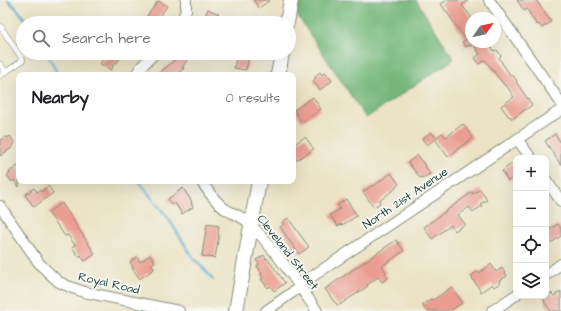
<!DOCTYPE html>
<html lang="en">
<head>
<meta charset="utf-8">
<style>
	:root { --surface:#fff; --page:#f2f2f2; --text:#202124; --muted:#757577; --line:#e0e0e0 }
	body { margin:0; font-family:"Architects Daughter",sans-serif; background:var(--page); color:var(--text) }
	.controls { position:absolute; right:12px; bottom:12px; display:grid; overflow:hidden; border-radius:8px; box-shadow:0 4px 16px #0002 }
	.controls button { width:36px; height:36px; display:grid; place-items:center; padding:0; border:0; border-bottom:1px solid var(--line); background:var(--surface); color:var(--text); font:20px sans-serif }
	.compass { position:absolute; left:465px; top:12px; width:36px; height:36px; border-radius:50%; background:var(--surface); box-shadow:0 4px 16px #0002; rotate:56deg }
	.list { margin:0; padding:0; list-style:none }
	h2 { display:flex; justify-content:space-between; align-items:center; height:52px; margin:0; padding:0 16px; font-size:17px }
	h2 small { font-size:13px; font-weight:400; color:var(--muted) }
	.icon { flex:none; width:22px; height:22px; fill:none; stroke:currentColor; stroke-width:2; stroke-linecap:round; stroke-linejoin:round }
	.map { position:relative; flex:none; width:561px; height:311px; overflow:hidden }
	.search { position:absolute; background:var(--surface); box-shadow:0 4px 16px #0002; left:16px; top:16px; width:280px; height:44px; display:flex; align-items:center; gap:10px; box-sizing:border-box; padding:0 14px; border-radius:22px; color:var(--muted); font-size:15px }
	.panel { position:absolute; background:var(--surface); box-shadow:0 4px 16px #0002; left:16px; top:72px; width:280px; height:112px; border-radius:8px }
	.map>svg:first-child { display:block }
	.forest { fill:#74b77a; stroke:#4a7a57 }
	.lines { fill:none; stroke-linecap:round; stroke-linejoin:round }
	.stream { stroke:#4ea6cb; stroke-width:2.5 }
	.building { fill:#eb9d91 }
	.lane-casing { stroke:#85907c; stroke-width:6 }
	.street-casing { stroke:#85907c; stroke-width:12 }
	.secondary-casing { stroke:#85907c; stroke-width:16 }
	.lane { stroke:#fff; stroke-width:5 }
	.street { stroke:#fff; stroke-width:10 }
	.secondary { stroke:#fff; stroke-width:14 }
	.labels { text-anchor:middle; stroke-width:4; stroke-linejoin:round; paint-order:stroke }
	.street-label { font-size:12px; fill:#1f3d34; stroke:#f6f6f2 }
</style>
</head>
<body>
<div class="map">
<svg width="561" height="311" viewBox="0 0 561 311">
	<rect width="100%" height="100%" fill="#f6f6f2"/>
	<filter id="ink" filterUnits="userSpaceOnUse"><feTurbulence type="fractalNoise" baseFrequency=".025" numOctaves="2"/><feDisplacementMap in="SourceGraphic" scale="8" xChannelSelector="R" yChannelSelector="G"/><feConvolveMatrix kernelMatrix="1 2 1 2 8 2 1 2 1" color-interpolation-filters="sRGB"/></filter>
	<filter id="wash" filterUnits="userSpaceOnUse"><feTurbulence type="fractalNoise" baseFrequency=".012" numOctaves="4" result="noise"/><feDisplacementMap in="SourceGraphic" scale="16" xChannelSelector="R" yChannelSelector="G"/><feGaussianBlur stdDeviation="0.9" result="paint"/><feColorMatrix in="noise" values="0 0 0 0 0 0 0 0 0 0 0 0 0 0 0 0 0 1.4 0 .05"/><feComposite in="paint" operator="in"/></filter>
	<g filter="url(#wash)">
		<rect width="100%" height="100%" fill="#ebe3c4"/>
		<!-- forest -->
		<path class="forest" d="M 299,0 L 416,0 L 454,59 L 366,118 L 297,15 Z"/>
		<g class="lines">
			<!-- stream -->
			<path class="stream" d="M 8,0 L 17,9 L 28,23
				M 47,53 L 58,75
				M 139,181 L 155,202 L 168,218 L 194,259 L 206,271 L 213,280"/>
		</g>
		<g id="blocks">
			<!-- building -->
			<path class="building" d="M 253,0 L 270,0 L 259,8 Z
				M 447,0 L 469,0 L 462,5 L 471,17 L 471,47 L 469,45 L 466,47 L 462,42 L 466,40 L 441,4 Z
				M 517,0 L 536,0 L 551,22 L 542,28 L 539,24 L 537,25 L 527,9 L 524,11 Z
				M 158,1 L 167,6 L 156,22 L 147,16 Z
				M 208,9 L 219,14 L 215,23 L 202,23 Z
				M 472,42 L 488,42 L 494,51 L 497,50 L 501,56 L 499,58 L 502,63 L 511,76 L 512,74 L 517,81 L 516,82 L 532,105 L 512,119 L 510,116 L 509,117 L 501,106 L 514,97 L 506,85 L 505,86 L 485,60 L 479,64 L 475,58 L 480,54 Z
				M 106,53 L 123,53 L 117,63 L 115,62 L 111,70 L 100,64 Z
				M 181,53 L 193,53 L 182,67 L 184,68 L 176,75 L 157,75 L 178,57 Z
				M 237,54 L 249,57 L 246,70 L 234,68 Z
				M 320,72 L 322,75 L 325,72 L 332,81 L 320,90 L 313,81 L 316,78 L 315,76 Z
				M 313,97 L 321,109 L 302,122 L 294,110 Z
				M 463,124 L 473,138 L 456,150 L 456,151 L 448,157 L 435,139 L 427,145 L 422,139 L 431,132 L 436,138 L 442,133 L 446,137 Z
				M 555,134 L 561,143 L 561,165 L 545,141 Z
				M 6,136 L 7,138 L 10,136 L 15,143 L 12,145 L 13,147 L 0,156 L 0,141 Z
				M 305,137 L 314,149 L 295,161 L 293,158 L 293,145 Z
				M 418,155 L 430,174 L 423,178 L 422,177 L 420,178 L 408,162 Z
				M 516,161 L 516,176 L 508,181 L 502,171 Z
				M 19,165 L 19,187 L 14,180 L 12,182 L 7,175 L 10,174 L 9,172 Z
				M 391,173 L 399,184 L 396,187 L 396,188 L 379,201 L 380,203 L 374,207 L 363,192 L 373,185 L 374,186 Z
				M 48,186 L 53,193 L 34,207 L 25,195 L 34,188 L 37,192 L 40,190 L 41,192 Z
				M 183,188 L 192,202 L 191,203 L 193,207 L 182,214 L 175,203 L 172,205 L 168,199 Z
				M 480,189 L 486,198 L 485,198 L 487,200 L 480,204 L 482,206 L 473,212 L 469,207 L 458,215 L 465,224 L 455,231 L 451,225 L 432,239 L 424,227 L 472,192 L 473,194 Z
				M 346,199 L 357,216 L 342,225 L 341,224 L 338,226 L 330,215 L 340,209 L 338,205 Z
				M 62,203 L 95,254 L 85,261 L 81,255 L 79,257 L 72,247 L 75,245 L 68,235 L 65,236 L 48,212 Z
				M 288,218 L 309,247 L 299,254 L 280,227 L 284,224 L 282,222 Z
				M 207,224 L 219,226 L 218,235 L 219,235 L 215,258 L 202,256 Z
				M 558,224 L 561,228 L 561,236 L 551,243 L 546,236 L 546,232 Z
				M 396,240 L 404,251 L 382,266 L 386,272 L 385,273 L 388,278 L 382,282 L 378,277 L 367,285 L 368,286 L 338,306 L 336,303 L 335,303 L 325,289 Z
				M 150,255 L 155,262 L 151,264 L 154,269 L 140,279 L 132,268 L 133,267 L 130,262 L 137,257 L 140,262 Z
				M 264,255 L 266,259 L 267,258 L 285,283 L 274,291 L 270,286 L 268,288 L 261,279 L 263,278 L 261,274 L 262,273 L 257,266 L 259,264 L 256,260 Z
				M 491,264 L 496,272 L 502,268 L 507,276 L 499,281 L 500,283 L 494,287 L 492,284 L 481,292 L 471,276 L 478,271 L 479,273 Z
				M 452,287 L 462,303 L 450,311 L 427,311 L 422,305 L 431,299 L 433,300 Z
				M 561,291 L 561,311 L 551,311 L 544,302 L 545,301 L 543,298 L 551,293 L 554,296 Z"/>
		</g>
	</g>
	<g filter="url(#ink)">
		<use href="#blocks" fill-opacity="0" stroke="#85907c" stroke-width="1"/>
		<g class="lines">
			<defs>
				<path id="lane" d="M 0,26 L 23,60 L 0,76
					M 0,64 L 6,72"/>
				<path id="street" d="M 489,0 L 561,103
					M 181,23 L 186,10 L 186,0
					M 136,75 L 141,67 L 155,53
					M 517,139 L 531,158
					M 546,180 L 561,201
					M 201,181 C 208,191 215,202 225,209 C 233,214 242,216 249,223 C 275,249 296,281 317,311
					M 0,206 L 39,263 L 50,274 L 59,282 L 70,287 L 84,292 L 179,311
					M 546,275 L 561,264
					M 266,311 L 300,287 L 307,280 L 561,110
					M 492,311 L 516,295"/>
				<path id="secondary" d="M 287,23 L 291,0
					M 278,75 L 282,53
					M 236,311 L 259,181"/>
			</defs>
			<!-- lane casing -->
			<use href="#lane" class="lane-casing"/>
			<!-- street casing -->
			<use href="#street" class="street-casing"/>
			<!-- secondary casing -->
			<use href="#secondary" class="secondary-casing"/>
			<!-- lane -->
			<use href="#lane" class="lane"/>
			<!-- street -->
			<use href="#street" class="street"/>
			<!-- secondary -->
			<use href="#secondary" class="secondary"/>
		</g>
	</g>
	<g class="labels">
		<!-- street labels -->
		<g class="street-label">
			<text transform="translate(405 198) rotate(-34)" y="4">North 21st Avenue</text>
			<text transform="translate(288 252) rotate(52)" y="4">Cleveland Street</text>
			<text transform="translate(109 283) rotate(13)" y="4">Royal Road</text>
		</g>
	</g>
</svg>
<div class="controls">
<button>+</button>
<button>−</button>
<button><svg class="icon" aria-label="locate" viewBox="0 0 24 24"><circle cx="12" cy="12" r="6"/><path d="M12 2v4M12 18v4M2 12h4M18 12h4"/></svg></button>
<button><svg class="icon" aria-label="layers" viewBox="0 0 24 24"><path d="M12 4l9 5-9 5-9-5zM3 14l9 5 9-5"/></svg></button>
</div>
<svg class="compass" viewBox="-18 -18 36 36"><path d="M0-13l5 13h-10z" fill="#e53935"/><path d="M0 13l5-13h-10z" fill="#757577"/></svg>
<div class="search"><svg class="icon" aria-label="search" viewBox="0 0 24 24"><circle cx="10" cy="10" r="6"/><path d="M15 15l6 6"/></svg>Search here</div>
<section class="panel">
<h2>Nearby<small>0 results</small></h2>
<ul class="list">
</ul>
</section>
</div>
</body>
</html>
